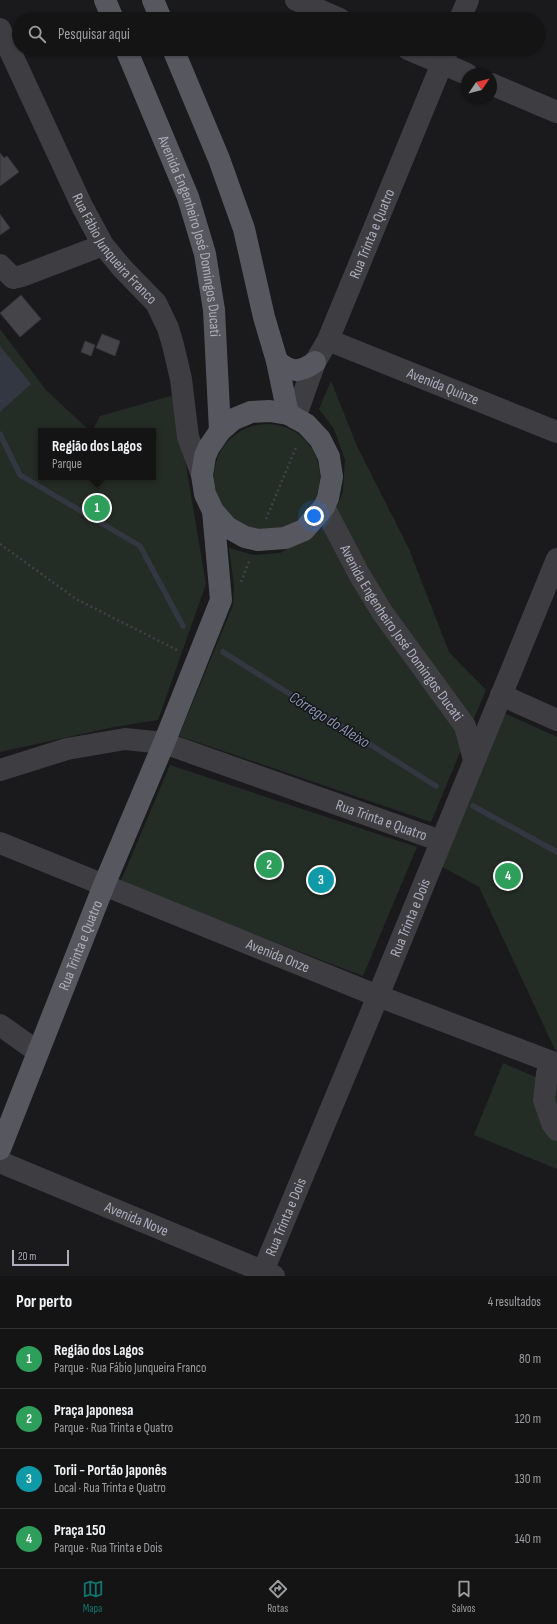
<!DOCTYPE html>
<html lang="pt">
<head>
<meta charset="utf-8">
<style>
	:root { --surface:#141415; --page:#212122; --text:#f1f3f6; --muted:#9d9ea0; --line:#333334; --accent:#0f766e }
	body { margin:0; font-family:"Sofia Sans Condensed",sans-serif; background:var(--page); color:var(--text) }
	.compass { position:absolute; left:461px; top:68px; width:36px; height:36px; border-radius:50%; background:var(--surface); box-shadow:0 1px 3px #0004; rotate:55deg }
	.scale { position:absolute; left:12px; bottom:10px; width:57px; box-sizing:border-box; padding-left:4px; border:2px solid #adaeba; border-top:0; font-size:11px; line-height:14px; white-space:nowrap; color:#adaeba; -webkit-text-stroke:3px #151517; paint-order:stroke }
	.you { position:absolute; left:314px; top:516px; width:14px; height:14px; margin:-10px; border:3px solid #fff; border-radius:50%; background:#1a73e8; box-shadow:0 0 0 6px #1a73e833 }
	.badge { display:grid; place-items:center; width:26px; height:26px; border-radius:50%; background:var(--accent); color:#fff; font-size:13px; font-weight:700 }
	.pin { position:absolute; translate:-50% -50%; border:2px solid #fff; box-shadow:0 1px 4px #0006 }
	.popup { position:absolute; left:38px; top:428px; width:118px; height:52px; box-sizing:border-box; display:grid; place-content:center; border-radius:0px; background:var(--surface); filter:drop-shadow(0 1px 3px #0005); font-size:13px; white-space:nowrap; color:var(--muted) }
	.popup b { font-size:15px; color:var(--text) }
	.popup::after { content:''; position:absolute; left:50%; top:100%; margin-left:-8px; border:8px solid transparent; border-top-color:var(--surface) }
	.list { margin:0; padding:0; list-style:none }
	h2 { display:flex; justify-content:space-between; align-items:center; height:52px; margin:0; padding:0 16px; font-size:17px }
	h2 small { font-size:13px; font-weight:400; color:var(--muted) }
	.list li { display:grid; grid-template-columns:26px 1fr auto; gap:12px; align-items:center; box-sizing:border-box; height:60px; padding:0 16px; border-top:1px solid var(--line) }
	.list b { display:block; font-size:15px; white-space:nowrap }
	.list p { margin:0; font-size:13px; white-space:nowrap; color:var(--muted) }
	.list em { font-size:13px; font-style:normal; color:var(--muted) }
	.icon { flex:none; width:22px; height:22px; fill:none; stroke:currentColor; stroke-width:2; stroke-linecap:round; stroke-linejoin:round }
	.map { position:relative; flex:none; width:557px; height:1276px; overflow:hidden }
	.search { position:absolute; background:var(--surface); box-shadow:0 1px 3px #0004; left:12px; right:12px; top:12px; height:44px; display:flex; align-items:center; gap:10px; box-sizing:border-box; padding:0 14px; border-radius:22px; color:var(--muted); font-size:15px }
	.sheet { height:292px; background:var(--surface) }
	nav { display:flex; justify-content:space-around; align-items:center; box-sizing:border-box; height:56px; border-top:1px solid var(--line); background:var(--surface); font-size:11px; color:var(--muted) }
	nav a { display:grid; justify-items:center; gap:2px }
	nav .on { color:var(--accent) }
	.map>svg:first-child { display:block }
	.green { fill:#242c26 }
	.water { fill:#323741 }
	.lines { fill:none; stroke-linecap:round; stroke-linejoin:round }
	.stream { stroke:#323741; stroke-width:5.5 }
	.building { fill:#444449; stroke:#353438 }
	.path { stroke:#414147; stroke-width:2.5; stroke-dasharray:2 3; stroke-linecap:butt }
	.minor { stroke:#3d3d42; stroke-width:22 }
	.major { stroke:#57575f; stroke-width:22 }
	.labels { text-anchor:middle; stroke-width:3; stroke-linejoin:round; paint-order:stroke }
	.street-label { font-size:15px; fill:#adaeba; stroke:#151517 }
	.water-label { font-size:16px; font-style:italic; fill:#8794b2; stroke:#151517 }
</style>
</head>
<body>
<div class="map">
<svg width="557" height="1276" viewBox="0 0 557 1276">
	<rect width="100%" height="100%" fill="#1a1a1c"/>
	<!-- green -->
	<path class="green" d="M 0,329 L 46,390 L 90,431 L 41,431 L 41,477 L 153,477 L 153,431 L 92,431 L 100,416 L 174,395 L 206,584 L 158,720 L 114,727 L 0,752 Z
		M 331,381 L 357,446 L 409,549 L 449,652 L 486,690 L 431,822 L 179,736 L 233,605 L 234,586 L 229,548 L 254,555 L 280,553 L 321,530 L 334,513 L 343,492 L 345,460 L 334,429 L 319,409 Z
		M214 477a53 53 0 1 1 106 0a53 53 0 1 1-106 0Z
		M 502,712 L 557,737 L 557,1054 L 479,887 L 439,865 Z
		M 170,765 L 417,847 L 363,976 L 120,883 Z
		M 503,1063 L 557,1086 L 557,1169 L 474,1135 Z"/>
	<!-- water -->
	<path class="water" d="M 0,346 L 31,384 L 0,412 Z"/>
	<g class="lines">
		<!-- stream -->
		<path class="stream" d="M 0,434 L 20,475 L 140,546 L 183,626
			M 223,652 L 436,786
			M 473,806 L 557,852"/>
	</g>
	<!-- building -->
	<path class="building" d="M 0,153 L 4,158 L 7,156 L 19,172 L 0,186 Z
		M 0,214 L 10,228 L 0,235 Z
		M 21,295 L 41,319 L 20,337 L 0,313 Z
		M 102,334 L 120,341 L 115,356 L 96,348 Z
		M 85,341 L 95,345 L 91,356 L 81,352 Z"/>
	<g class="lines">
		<!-- path -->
		<path class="path" d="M 266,519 L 297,445
			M 0,544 L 76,599 L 179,651
			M 241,582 L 250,559"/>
		<!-- minor -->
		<g class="minor">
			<path d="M 296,0 L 340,19"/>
			<path d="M 460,19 L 468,0"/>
			<path id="s1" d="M 0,29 L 82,206 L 103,245 L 122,268 L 156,303 L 168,328 L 173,345 L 181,379 L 188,437 L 202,475"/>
			<path d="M 408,49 L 467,74"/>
			<path d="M 491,84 L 557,112"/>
			<path d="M 0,265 L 13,278 L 22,276 L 103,245"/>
			<path id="s2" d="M 328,340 L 557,432"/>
			<path id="s3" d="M 295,418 L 315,362 L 328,340 L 448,49"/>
			<path id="s4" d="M 324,507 L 359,574 L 382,612 L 465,726 L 474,760"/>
			<path d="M 501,695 L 557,720"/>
			<path id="s5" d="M 0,770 L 67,749 L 125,739 L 164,743 L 441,841"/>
			<path id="s6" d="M 0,843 L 378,996 L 557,1064"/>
			<path d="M 0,1025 L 38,1052"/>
			<path d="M 556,1064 L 547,1073 L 544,1100 L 552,1123 L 557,1130"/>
			<path id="s7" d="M 0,1162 L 274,1276"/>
			<path id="s8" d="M 261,1276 L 378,996 L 557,559"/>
		</g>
		<!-- major -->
		<g class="major">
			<path d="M 105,0 L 113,19"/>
			<path d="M 153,0 L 161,19"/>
			<path id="s9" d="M 126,49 L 188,197 L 205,254 L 214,310 L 220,431"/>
			<path d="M 173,49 L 219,159 L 244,229 L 264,317 L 277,361 L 288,414"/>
			<path d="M 277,361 C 291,373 300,373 315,362"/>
			<path id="s10" d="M 0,1149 L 104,885 L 164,743 L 221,600 L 213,511 L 205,494 L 202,475 L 205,456 L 209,447 L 220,431 L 234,419 L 251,412 L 270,411 L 288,414 L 306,424 L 320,439 L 329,457 L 332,477 L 328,498 L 324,507 L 304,530 L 285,538 L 258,540 L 245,537 L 227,527 L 213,511"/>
		</g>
	</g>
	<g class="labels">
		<!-- street labels -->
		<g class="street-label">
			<text dy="5" stroke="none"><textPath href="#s3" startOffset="200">Rua Trinta e Quatro</textPath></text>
			<text dy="5" stroke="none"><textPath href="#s9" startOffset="199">Avenida Engenheiro José Domingos Ducati</textPath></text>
			<text dy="5" stroke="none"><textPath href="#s1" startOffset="249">Rua Fábio Junqueira Franco</textPath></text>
			<text dy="5" stroke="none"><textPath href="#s2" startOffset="124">Avenida Quinze</textPath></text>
			<text dy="5" stroke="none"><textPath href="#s4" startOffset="148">Avenida Engenheiro José Domingos Ducati</textPath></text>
			<text dy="5" stroke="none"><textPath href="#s5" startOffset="399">Rua Trinta e Quatro</textPath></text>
			<text dy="5" stroke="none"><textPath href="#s8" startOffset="388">Rua Trinta e Dois</textPath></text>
			<text dy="5" stroke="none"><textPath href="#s10" startOffset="219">Rua Trinta e Quatro</textPath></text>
			<text dy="5" stroke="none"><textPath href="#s6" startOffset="300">Avenida Onze</textPath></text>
			<text dy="5" stroke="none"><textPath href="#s8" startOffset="64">Rua Trinta e Dois</textPath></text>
			<text dy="5" stroke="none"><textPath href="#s7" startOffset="148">Avenida Nove</textPath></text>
		</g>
		<!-- water labels -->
		<g class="water-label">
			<text transform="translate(330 719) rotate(32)" y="6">Córrego do Aleixo</text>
		</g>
	</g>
</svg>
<svg class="compass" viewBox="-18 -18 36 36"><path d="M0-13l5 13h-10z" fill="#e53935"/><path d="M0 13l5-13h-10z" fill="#9d9ea0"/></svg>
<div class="scale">20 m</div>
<div class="you"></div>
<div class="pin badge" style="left:97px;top:508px;background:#2e9e5b">1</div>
<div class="popup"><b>Região dos Lagos</b>Parque</div>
<div class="pin badge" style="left:269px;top:865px;background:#2e9e5b">2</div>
<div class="pin badge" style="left:321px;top:880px;background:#0f9aa8">3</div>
<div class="pin badge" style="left:508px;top:876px;background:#2e9e5b">4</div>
<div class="search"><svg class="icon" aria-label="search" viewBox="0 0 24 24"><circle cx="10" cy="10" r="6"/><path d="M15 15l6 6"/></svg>Pesquisar aqui</div>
</div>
<section class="sheet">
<h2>Por perto<small>4 resultados</small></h2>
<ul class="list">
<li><span class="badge" style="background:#2e9e5b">1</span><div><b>Região dos Lagos</b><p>Parque · Rua Fábio Junqueira Franco</p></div><em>80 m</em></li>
<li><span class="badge" style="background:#2e9e5b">2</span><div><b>Praça Japonesa</b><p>Parque · Rua Trinta e Quatro</p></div><em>120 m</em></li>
<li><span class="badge" style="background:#0f9aa8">3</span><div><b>Torii - Portão Japonês</b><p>Local · Rua Trinta e Quatro</p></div><em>130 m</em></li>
<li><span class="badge" style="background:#2e9e5b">4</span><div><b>Praça 150</b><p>Parque · Rua Trinta e Dois</p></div><em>140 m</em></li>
</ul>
</section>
<nav>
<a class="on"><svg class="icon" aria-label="map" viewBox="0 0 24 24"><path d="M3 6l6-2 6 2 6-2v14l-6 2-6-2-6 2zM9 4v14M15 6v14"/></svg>Mapa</a>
<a><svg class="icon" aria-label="directions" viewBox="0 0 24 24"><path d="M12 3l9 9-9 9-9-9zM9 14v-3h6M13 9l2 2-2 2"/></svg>Rotas</a>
<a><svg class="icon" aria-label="saved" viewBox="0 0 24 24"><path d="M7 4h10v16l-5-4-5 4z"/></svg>Salvos</a>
</nav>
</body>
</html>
